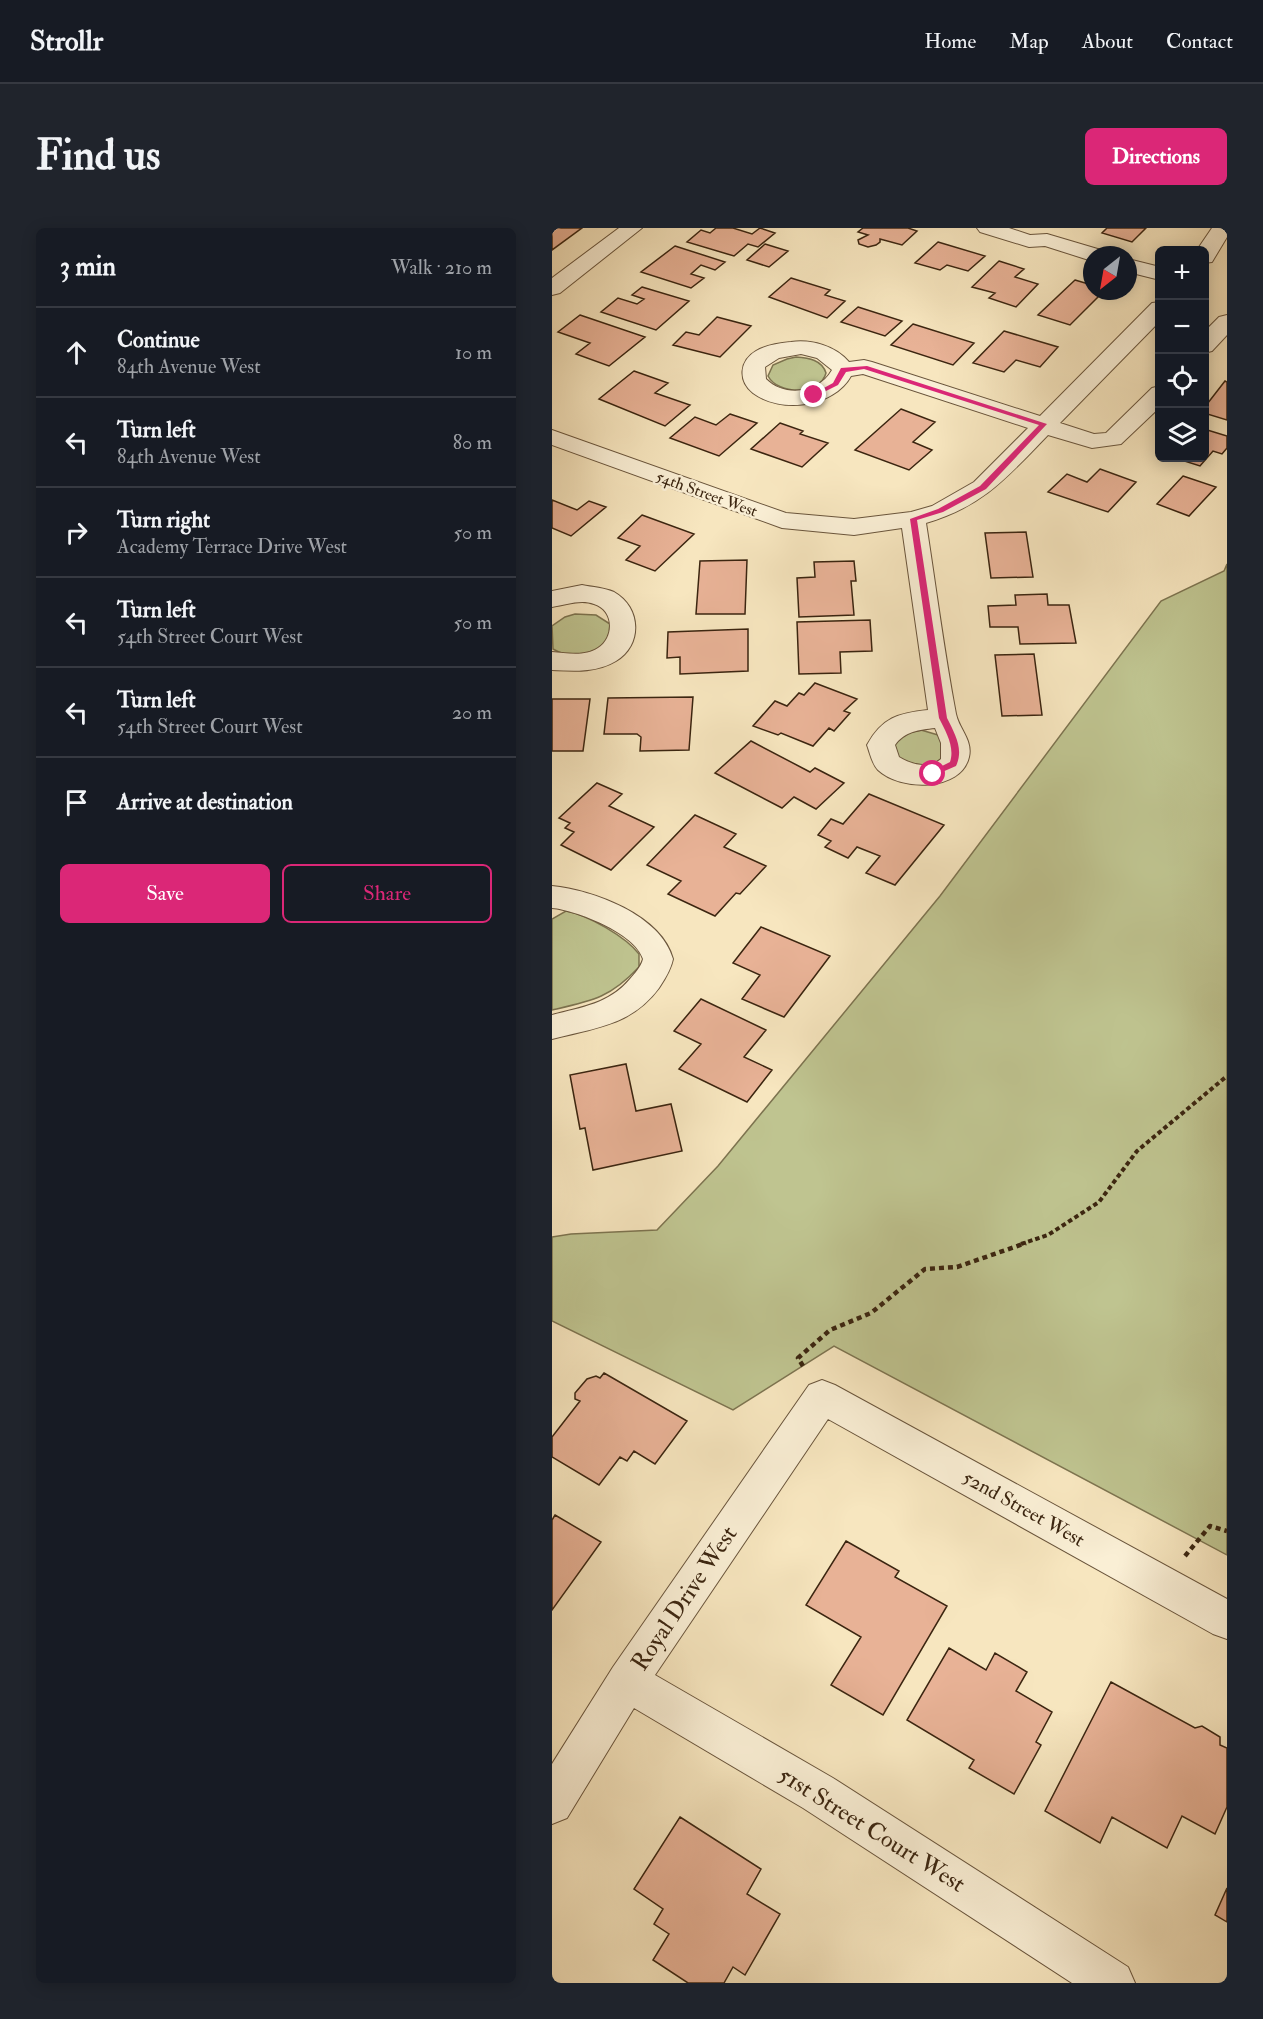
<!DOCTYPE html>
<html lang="en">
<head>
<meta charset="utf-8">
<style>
	:root { --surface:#171b24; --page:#20242c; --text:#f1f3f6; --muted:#9ea1a6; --line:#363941; --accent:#db2777 }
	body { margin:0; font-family:"IM FELL Double Pica",serif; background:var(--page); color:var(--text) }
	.controls { position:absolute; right:18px; top:18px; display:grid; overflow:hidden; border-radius:9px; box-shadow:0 3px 15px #0003 }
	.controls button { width:54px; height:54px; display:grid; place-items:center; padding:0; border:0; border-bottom:2px solid var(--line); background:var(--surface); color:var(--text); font:30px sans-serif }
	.compass { position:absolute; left:531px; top:18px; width:54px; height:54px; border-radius:50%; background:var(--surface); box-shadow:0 3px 15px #0003; rotate:211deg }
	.stop { position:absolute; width:18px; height:18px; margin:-14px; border:4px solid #db2777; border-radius:50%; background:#fff }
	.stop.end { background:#db2777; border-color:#fff; box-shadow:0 2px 6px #0008 }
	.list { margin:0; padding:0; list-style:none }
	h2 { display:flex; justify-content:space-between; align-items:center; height:78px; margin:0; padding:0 24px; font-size:26px }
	h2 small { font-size:20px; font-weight:400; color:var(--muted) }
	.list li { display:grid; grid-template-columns:39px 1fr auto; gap:18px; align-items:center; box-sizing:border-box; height:90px; padding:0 24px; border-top:2px solid var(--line) }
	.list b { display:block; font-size:22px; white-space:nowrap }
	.list p { margin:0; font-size:20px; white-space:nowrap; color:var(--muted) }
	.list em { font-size:20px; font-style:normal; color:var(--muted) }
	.actions { display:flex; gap:12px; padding:18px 24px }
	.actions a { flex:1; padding:14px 0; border:2px solid var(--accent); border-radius:9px; text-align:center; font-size:21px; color:var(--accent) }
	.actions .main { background:var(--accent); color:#fff }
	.icon { flex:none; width:33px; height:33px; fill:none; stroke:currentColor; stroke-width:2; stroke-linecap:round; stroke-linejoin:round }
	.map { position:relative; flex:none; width:675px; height:1755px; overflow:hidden; border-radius:9px }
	header { display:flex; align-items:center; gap:36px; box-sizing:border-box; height:84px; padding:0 30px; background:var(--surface); border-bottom:2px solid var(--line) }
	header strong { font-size:28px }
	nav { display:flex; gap:33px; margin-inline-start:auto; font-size:21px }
	.intro { display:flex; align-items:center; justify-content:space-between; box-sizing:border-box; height:144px; padding:0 36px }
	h1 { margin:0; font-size:42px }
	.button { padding:15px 27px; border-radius:9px; background:var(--accent); color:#fff; font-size:21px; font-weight:700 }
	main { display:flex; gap:36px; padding:0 36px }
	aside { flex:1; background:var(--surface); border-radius:9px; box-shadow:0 3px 15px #0003 }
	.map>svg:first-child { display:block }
	.green { fill:#bfc490; stroke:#7d7450; stroke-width:1.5 }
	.building { fill:#e8b296; stroke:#3b2510; stroke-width:1.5 }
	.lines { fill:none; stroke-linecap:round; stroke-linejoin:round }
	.street-casing { stroke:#6a553c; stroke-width:2 }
	.path-far1 { stroke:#3b2510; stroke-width:4; stroke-dasharray:4.5 3; stroke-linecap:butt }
	.path { stroke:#3b2510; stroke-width:4.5; stroke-dasharray:5 4; stroke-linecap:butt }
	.street { fill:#faefd5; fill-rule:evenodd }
	.route { fill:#db2777 }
	.labels { text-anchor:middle; stroke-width:5; stroke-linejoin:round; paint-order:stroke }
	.far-street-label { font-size:16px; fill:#3b2510; stroke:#faefd5 }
	.street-label { font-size:20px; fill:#3b2510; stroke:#faefd5 }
	.near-street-label { font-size:24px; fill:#3b2510; stroke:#faefd5 }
</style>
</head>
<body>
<header>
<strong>Strollr</strong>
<nav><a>Home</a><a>Map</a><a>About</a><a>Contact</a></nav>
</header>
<div class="intro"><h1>Find us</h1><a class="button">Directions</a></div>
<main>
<aside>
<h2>3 min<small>Walk · 210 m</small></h2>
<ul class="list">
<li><svg class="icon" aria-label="ahead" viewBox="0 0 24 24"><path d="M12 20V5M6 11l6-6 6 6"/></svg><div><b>Continue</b><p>84th Avenue West</p></div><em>10 m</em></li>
<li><svg class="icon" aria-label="left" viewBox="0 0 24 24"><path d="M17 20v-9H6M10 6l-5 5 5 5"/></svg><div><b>Turn left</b><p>84th Avenue West</p></div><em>80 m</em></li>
<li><svg class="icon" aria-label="right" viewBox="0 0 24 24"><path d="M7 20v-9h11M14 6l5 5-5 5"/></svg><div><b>Turn right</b><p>Academy Terrace Drive West</p></div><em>50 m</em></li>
<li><svg class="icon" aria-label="left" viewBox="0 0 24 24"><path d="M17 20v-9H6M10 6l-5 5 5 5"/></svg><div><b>Turn left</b><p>54th Street Court West</p></div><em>50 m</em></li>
<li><svg class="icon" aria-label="left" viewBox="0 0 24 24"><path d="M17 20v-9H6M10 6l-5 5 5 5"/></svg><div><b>Turn left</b><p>54th Street Court West</p></div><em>20 m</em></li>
<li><svg class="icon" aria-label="arrive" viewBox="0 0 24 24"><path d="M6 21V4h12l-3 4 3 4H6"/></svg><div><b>Arrive at destination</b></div></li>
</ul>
<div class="actions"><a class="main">Save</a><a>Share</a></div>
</aside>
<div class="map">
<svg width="675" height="1755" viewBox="0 0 675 1755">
	<rect width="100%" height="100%" fill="#f7e6bf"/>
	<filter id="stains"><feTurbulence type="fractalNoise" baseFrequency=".00333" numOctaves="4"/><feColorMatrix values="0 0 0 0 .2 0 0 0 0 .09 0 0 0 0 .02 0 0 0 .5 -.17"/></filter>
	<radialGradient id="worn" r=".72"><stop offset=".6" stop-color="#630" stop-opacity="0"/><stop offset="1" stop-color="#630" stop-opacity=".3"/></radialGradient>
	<!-- green -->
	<path class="green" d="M 244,129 C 257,130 270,132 274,145 C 268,168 226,167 216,148 L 221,137 L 235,131 Z
		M 675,336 L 675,1327 L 282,1118 L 181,1182 L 0,1093 L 0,1009 L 19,1006 L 105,1002 L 166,938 L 388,668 L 609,373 L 672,343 Z
		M 23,386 L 44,387 L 58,396 L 58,416 C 38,425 21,433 1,421 L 0,398 L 13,389 Z
		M 369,502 L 386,507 L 392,512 L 392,531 L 378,540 L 350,538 L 338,514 L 343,508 Z
		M 14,683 C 36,687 74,709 87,726 L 87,739 C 58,770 40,773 0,782 L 0,691 Z"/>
	<!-- building -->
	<path class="building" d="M 0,0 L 30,0 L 0,22 Z
		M 164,0 L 181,0 L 200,6 L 208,0 L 223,5 L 206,19 L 196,16 L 182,28 L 135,14 L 149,2 L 158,5 Z
		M 311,0 L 356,0 L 365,3 L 350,17 L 328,11 L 328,14 L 324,17 L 316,19 L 307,16 L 306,12 L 316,7 L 306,4 Z
		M 555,0 L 594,0 L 580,14 L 550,5 Z
		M 386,14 L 433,28 L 416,43 L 395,37 L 388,42 L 363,35 Z
		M 213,16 L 236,23 L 217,39 L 195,32 Z
		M 123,18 L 173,34 L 163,42 L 149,37 L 139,46 L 152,50 L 139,60 L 89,44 Z
		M 447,33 L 472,41 L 463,49 L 486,56 L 464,79 L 437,70 L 443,65 L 420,59 Z
		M 239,50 L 278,62 L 273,67 L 293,73 L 275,90 L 217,69 Z
		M 523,52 L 540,57 L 540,63 L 552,63 L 518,97 L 486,87 Z
		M 90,59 L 137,73 L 104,102 L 49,84 L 66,70 L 85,76 L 92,71 L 80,67 Z
		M 306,79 L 350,93 L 333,108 L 289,94 Z
		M 28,87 L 93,109 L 57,138 L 24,126 L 38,115 L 6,104 Z
		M 165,89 L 199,98 L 168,129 L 121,117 L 134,104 L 147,107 Z
		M 361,96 L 422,115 L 401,137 L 339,117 Z
		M 452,103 L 506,119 L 488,139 L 464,132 L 452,144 L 421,135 Z
		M 82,143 L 116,155 L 103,165 L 138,177 L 113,198 L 47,171 Z
		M 673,153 L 675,154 L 675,192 L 652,185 L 652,180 Z
		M 349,181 L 383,194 L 361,214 L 380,222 L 357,242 L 303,222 Z
		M 178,186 L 205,195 L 167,228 L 118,210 L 143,189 L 164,197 Z
		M 228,195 L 251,203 L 248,206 L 276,215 L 250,239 L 199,221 Z
		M 652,201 L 675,208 L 675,220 L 670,226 L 661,223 L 648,238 L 623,230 L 652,230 Z
		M 548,241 L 584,254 L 556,284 L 496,264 L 515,246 L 535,254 Z
		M 631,248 L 664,259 L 637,288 L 605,276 Z
		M 0,272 L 25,282 L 37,273 L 54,279 L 19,308 L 0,300 Z
		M 90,287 L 142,306 L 103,343 L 74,332 L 88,318 L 66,310 Z
		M 474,304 L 481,349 L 439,350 L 433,305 Z
		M 195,332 L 193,386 L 144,386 L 148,333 Z
		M 302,333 L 304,353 L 299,353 L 302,387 L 247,389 L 245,350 L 263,349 L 262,334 Z
		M 495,366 L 496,377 L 517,377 L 524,415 L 468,416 L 466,399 L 438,399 L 436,378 L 464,377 L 463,367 Z
		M 318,392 L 320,423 L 288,424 L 289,445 L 247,446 L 245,394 Z
		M 196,401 L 196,443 L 128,446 L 128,429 L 115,430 L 116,404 Z
		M 482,426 L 490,487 L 450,488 L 443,427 Z
		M 263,455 L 305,471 L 292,483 L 298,485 L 282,503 L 277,500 L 261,518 L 229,505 L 226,507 L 201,498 L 223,473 L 235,478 L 247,465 L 252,467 Z
		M 141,469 L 137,522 L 88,523 L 89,509 L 85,506 L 52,506 L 56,470 Z
		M 0,471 L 38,471 L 31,523 L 0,523 Z
		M 199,513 L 258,544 L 263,540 L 292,555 L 264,581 L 242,569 L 230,580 L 163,545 Z
		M 45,555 L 70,566 L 57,578 L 102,599 L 59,642 L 9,617 L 22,604 L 13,600 L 18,595 L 7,590 Z
		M 317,566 L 392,597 L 343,657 L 314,645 L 328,628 L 305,619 L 296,630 L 273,619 L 279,613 L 266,607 L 279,591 L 291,596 Z
		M 143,587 L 184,606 L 172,619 L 214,638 L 188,666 L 184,665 L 163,688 L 116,666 L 129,653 L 95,637 Z
		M 209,699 L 278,728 L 232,789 L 190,771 L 208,747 L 181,735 Z
		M 149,771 L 214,802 L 192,829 L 220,842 L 195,874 L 127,841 L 149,816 L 122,803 Z
		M 74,836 L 84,883 L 119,876 L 130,923 L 41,942 L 33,900 L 28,901 L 18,847 Z
		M 52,1145 L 135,1193 L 103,1236 L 82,1223 L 75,1233 L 68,1229 L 47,1257 L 0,1229 L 0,1209 L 28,1173 L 23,1171 L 23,1165 L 35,1151 L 44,1148 L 48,1150 Z
		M 3,1287 L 49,1314 L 0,1382 L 0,1292 Z
		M 294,1313 L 347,1343 L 343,1349 L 395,1378 L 331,1487 L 279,1457 L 309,1409 L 254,1377 Z
		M 397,1420 L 434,1442 L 443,1425 L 475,1444 L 464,1463 L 500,1484 L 484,1514 L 489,1517 L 462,1566 L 417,1540 L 422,1532 L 355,1492 Z
		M 559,1454 L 643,1500 L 650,1498 L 668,1509 L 668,1517 L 675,1520 L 675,1579 L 663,1606 L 630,1588 L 615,1620 L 560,1589 L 548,1615 L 493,1583 Z
		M 128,1589 L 209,1641 L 195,1666 L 228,1686 L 193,1747 L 181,1739 L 172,1755 L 136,1755 L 101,1732 L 117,1706 L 102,1696 L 111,1681 L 82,1661 Z
		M 675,1660 L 675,1694 L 663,1687 Z"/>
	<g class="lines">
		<defs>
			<path id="street" d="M 67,0 L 90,0 L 8,65 L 0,67 L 0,50 Z
				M 425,0 L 457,0 L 478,7 L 495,6 L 549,22 L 552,27 L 540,27 L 540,33 L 493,18 L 477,19 L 428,4 Z
				M 660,0 L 675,0 L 675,9 L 660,34 L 652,35 L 652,22 L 645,22 Z
				M 576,31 L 608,39 L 608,52 L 576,44 Z
				M 608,74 L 608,93 L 508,195 L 542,206 L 554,205 L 600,160 L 608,158 L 608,179 L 569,216 L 540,220 L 496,207 C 456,248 432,278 374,295 C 384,359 392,423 404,486 C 407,501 421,512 417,529 C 409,564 348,563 326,542 C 320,536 318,525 315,517 C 330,490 346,485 376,482 L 350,300 L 302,307 L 230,300 L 0,217 L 0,202 L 234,285 L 302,291 L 359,284 L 380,278 L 422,254 L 476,200 L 311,146 L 299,148 C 282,179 229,186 201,165 C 186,153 187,133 204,123 C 214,117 228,115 239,114 C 259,111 284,118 297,134 L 312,132 L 320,134 L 488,188 L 600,75 ZM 249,126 L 265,130 L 280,142 C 267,165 233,170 214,151 L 213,139 L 227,130 ZM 383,500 L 389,515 L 389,531 C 377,541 360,537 347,529 L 343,517 C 353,503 367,502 383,500 Z
				M 675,87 L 675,107 L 660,123 L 652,125 L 652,104 L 667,89 Z
				M 30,357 C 40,359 53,360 62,364 C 89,379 91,417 64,433 C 44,445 22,443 0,442 L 0,424 C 14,425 33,429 46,420 C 63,409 62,382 42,376 C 28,371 14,377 0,379 L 0,363 Z
				M 0,658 C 41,662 109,687 121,731 C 119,741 113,751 107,760 C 79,798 42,800 0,811 L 0,787 C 30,779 57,776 78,751 C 83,745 89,739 91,731 C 83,705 24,682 0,680 Z
				M 270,1152 L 283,1157 L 675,1371 L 675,1411 L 661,1406 L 276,1191 L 103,1447 L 281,1550 L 576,1739 L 583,1755 L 520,1755 L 251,1580 L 82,1480 L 15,1590 L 0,1596 L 0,1536 L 61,1439 L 257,1157 Z"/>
		</defs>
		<!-- street casing -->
		<use href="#street" class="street-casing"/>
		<!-- path-far1 -->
		<path class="path-far1" d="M 469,1016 L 496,1007 L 547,974 L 585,923 L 675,848"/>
		<!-- path -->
		<path class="path" d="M 251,1138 L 246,1130 L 278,1102 L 319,1085 L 373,1041 L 405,1039 L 474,1015
			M 633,1328 L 658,1298 L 675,1303"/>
		<!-- street -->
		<use href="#street" class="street"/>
	</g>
	<!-- route -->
	<path class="route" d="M 315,138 L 495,196 L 434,261 L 391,284 L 365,292 L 395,490 C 403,506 412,521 404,538 L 381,548 L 378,548 L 378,544 L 398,534 C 403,519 394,504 387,490 L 358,291 L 386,281 L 428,258 L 487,197 L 312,141 L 294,144 L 286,157 L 264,168 L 259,167 L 281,155 L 289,140 Z"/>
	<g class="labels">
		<!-- far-street labels -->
		<g class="far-street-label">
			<text transform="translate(155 265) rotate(20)" y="6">54th Street West</text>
		</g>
		<!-- street labels -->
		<g class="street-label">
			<text transform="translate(472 1280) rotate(29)" y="7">52nd Street West</text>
		</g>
		<!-- near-street labels -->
		<g class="near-street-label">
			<text transform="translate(132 1370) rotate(-56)" y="8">Royal Drive West</text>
			<text transform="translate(320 1601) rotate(32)" y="8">51st Street Court West</text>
		</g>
	</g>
	<rect width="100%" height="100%" filter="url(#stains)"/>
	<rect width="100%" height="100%" fill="url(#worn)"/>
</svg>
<div class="controls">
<button>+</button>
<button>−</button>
<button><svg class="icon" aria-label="locate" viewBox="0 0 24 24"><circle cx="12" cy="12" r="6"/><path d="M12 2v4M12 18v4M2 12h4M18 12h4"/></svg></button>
<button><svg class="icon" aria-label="layers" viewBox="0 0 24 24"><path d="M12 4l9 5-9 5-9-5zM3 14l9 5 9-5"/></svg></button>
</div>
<svg class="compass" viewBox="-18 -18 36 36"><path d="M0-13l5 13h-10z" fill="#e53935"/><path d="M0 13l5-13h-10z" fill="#9ea1a6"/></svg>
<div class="stop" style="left:381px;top:546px"></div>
<div class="stop end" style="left:262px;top:167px"></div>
</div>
</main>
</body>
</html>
